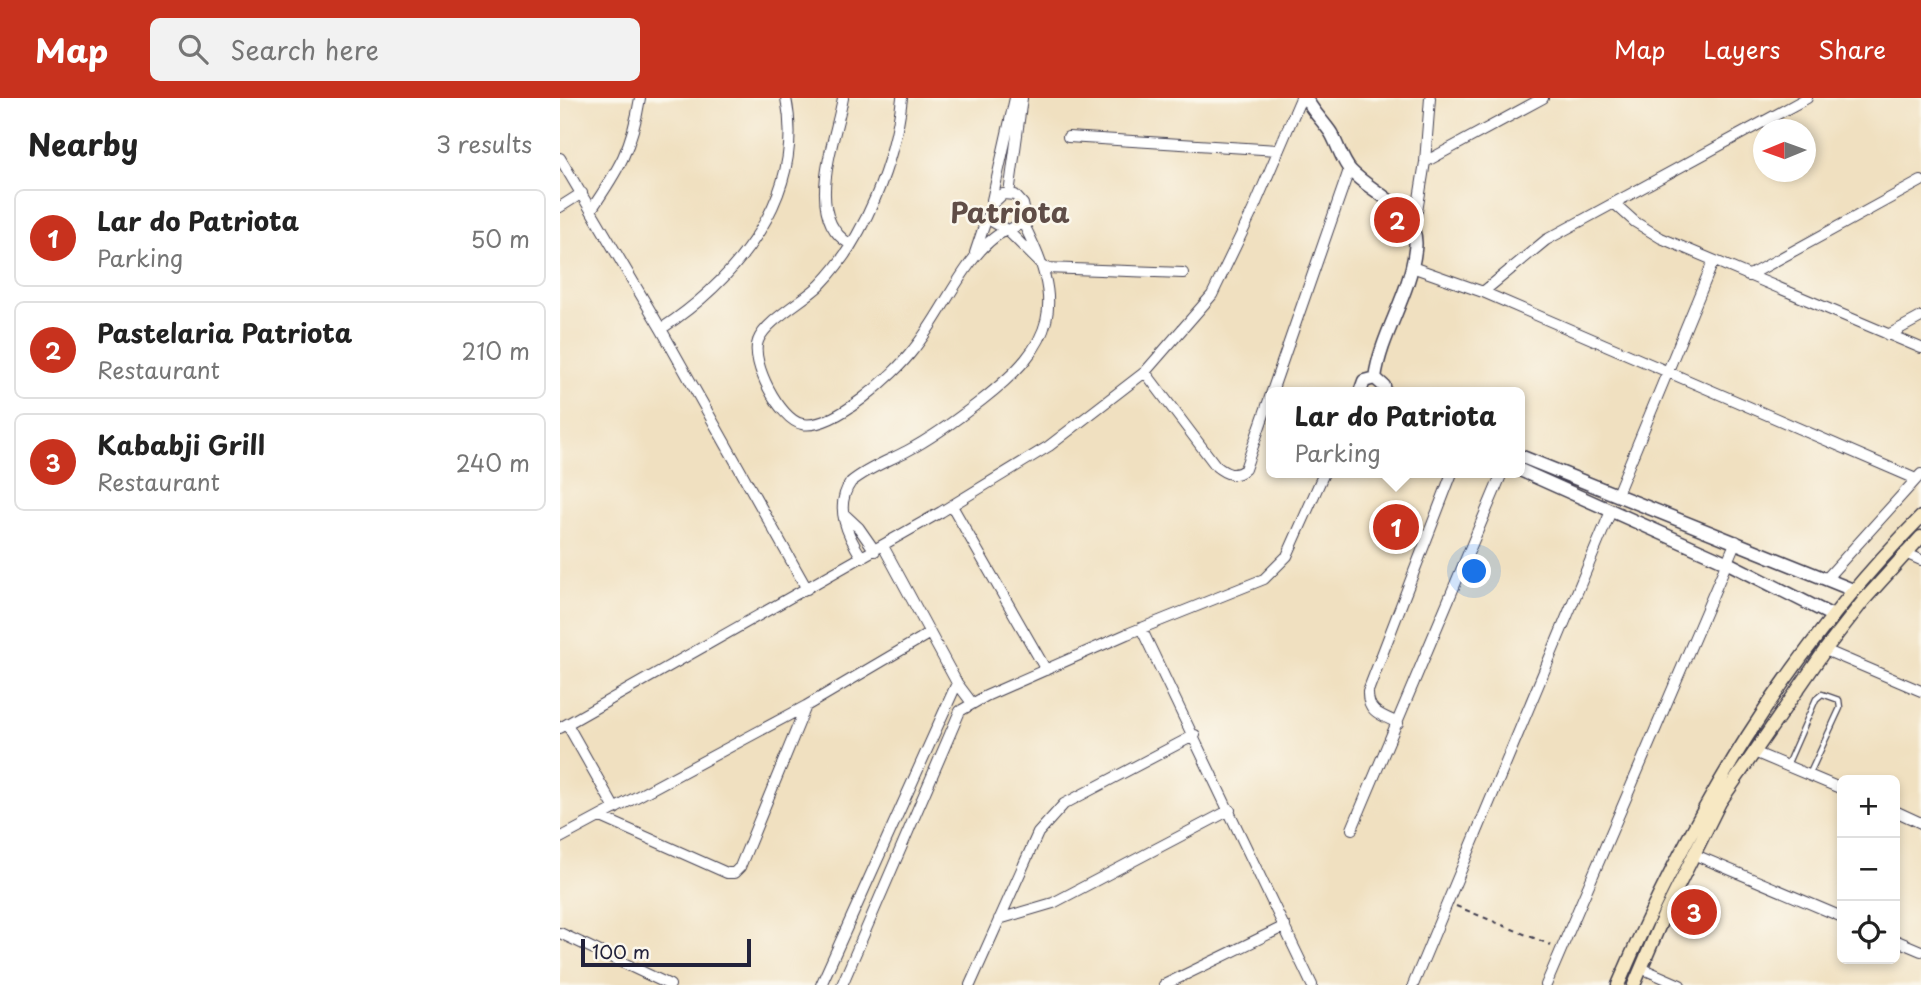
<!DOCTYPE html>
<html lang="en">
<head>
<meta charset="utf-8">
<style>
	:root { --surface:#fff; --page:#f2f2f2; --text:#222; --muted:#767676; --line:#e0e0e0; --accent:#c8321e }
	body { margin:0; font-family:"Playpen Sans",sans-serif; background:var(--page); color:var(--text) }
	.controls { position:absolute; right:21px; bottom:21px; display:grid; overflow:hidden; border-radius:10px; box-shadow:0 4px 10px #0003 }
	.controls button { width:63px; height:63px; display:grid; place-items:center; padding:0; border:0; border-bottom:2px solid var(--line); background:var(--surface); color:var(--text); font:35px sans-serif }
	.compass { position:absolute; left:1193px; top:21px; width:63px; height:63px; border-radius:50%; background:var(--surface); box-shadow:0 4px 10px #0003; rotate:269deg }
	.scale { position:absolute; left:21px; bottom:18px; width:170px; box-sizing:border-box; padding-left:7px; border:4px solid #22223b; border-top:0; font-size:19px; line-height:24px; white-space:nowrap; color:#22223b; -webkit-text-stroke:5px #fbf7ec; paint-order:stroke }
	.you { position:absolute; left:915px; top:474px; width:24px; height:24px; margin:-18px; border:5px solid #fff; border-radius:50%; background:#1a73e8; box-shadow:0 0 0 10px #1a73e833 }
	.badge { display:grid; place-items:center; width:46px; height:46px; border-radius:50%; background:var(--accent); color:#fff; font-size:23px; font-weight:700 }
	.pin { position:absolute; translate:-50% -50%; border:4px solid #fff; box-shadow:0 2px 7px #0006 }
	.popup { position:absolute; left:706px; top:289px; width:259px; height:91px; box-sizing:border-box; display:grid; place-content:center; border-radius:10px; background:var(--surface); filter:drop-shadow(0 2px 5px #0005); font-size:23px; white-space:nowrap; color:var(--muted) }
	.popup b { font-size:26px; color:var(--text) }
	.popup::after { content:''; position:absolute; left:50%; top:100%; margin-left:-14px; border:14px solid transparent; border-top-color:var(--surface) }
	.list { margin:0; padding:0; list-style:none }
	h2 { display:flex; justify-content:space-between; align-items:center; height:91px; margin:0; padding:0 28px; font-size:30px }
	h2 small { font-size:23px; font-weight:400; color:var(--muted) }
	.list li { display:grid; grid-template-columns:46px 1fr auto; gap:21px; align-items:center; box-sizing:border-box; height:98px; margin:0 14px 14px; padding:0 14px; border:2px solid var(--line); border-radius:10px }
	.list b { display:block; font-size:26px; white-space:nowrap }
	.list p { margin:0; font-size:23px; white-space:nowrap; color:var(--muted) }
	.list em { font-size:23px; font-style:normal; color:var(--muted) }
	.icon { flex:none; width:38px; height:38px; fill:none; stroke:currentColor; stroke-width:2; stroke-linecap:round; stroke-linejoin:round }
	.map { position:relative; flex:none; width:1361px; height:887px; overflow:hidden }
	header { display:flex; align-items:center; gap:42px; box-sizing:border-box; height:98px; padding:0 35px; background:var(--accent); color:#fff }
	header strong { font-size:33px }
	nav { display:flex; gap:38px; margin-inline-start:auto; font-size:24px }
	.search { width:490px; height:63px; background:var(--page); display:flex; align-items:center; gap:18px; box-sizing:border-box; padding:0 24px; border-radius:10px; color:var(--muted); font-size:26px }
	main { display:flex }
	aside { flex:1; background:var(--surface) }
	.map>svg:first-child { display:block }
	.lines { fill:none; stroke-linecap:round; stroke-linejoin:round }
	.service-casing { stroke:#413e4f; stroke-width:7 }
	.minor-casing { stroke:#413e4f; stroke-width:12 }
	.tertiary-casing { stroke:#413e4f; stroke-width:15 }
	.secondary-casing { stroke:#413e4f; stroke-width:15 }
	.path { stroke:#413e4f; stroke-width:2; stroke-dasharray:5 5; stroke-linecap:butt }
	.service { stroke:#fff; stroke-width:4.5 }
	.minor { stroke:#fff; stroke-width:10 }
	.tertiary { stroke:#fff; stroke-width:12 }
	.secondary { stroke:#f7e8c3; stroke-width:12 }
	.labels { text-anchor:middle; stroke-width:5; stroke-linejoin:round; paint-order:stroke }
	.district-label { font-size:28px; font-weight:bold; fill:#5f4d47; stroke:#fbf7ec }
</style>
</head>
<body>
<header>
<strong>Map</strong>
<div class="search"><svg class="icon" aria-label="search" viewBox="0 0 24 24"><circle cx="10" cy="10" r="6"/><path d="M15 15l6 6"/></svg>Search here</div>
<nav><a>Map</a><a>Layers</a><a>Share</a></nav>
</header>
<main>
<aside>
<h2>Nearby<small>3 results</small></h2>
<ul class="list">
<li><span class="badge">1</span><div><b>Lar do Patriota</b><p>Parking</p></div><em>50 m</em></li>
<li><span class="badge">2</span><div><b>Pastelaria Patriota</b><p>Restaurant</p></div><em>210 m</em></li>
<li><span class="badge">3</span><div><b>Kababji Grill</b><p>Restaurant</p></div><em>240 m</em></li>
</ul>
</aside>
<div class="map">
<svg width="1361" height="887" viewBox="0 0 1361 887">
	<rect width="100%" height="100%" fill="#fbf7ec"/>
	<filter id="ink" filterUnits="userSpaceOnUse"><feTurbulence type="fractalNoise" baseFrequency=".0143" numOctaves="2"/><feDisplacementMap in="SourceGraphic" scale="14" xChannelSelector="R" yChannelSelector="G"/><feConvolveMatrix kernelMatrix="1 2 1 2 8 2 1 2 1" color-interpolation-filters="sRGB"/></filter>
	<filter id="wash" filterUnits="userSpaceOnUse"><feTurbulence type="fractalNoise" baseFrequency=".00686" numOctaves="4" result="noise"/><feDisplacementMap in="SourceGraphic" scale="28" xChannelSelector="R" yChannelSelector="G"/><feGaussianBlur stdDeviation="1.57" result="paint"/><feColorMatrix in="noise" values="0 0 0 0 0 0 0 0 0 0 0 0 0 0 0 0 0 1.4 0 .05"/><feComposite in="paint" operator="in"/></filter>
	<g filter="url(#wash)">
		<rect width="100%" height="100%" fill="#f0e0c0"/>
	</g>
	<g filter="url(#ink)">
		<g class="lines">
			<defs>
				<path id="service" d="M 1227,667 L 1256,601 L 1262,596 L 1279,602 L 1280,610 L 1250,675"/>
				<path id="minor" d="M 283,0 C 275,44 243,119 290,146
					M 342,0 C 335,63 305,141 260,187 C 245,202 205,223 198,243 C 190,264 220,322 242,326 C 274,332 334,277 353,252 C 375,225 390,192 411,164 C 420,152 433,138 447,132 C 452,130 456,130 460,125 C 466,119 465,113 463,106 L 455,97 L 443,96 L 431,107 L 433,124 L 447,132 L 485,170 L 623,175
					M 508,39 L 718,52
					M 0,60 L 101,231 L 247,491
					M 865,64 L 983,0
					M 449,96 L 462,0
					M 432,102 L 455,0
					M 1055,106 L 1075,124 L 1101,140 L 1361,250
					M 0,109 L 22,95
					M 31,112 C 59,71 72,50 80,0
					M 854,132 L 865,64 L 870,0
					M 415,155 L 429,113
					M 852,169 L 923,194 L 1356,381
					M 1188,178 L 1361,83
					M 923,194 L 986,142 L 1247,0
					M 101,231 C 177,181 246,97 226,0
					M 1328,237 L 1361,219
					M 585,274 L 656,368 C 666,376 675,380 685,371 L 789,72
					M 1057,396 L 1153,164
					M 392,408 L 486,572
					M 284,416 L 299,430 L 315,453
					M 323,448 L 397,585 L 412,605
					M 1345,455 L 1361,462
					M 302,460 C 288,438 273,409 291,384 C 308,370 328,363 347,353 C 374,339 399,320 422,302 C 496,244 506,207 462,123
					M 1266,481 L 1361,376
					M 581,530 L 752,887
					M 1265,552 L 1361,593
					M 838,625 C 821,617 807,614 808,593 L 892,375
					M 7,626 L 55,711
					M 0,630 L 381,414 L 489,348 L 585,274 L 652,197 L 693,112 L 741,0
					M 1194,654 L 1282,691
					M 1335,713 L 1361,725
					M 41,719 L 167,775 L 174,775 L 180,769 L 246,608
					M 792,731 L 942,375
					M 0,740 L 246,608 L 370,535
					M 1133,756 L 1282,819
					M 439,821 L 493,805 L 670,712
					M 0,835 L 110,887
					M 1335,842 L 1361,853
					M 1081,870 L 1120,887
					M 261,887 L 397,585
					M 282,887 L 400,613 L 426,598 L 567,536 L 704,481 L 727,458 L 764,375
					M 410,887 L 478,735 L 504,706 L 635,637
					M 604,887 L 725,828
					M 853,887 L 1051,413
					M 986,887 L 1176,443"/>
				<path id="tertiary" d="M 746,0 C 752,13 763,23 771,35 C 778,47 782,63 791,73 C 814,97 861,112 855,152 C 850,197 821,236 815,280
					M 815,280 L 824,288 L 825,294
					M 800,294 L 804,283 L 815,280
					M 960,358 L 1293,492
					M 960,372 L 1166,464 L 1271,517"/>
				<path id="secondary" d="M 1058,887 C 1133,713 1227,554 1361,419
					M 1074,887 L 1104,817 L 1160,704 L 1265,552 L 1304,502 L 1361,439"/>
			</defs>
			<!-- service casing -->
			<use href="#service" class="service-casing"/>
			<!-- minor casing -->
			<use href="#minor" class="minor-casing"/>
			<!-- tertiary casing -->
			<use href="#tertiary" class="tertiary-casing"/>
			<!-- secondary casing -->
			<use href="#secondary" class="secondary-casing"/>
			<!-- path -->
			<path class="path" d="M 896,808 L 991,847"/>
			<!-- service -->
			<use href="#service" class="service"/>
			<!-- minor -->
			<use href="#minor" class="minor"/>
			<!-- tertiary -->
			<use href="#tertiary" class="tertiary"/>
			<!-- secondary -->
			<use href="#secondary" class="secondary"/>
		</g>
	</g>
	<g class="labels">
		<!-- district labels -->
		<g class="district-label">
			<text x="450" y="125">Patriota</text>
		</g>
	</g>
</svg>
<div class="controls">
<button>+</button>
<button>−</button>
<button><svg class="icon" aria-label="locate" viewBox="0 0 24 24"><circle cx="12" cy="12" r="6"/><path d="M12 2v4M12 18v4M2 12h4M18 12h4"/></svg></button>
</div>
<svg class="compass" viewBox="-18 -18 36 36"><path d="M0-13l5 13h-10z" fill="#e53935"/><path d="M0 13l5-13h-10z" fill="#767676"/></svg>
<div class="scale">100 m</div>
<div class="you"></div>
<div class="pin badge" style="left:836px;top:429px">1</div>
<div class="popup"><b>Lar do Patriota</b>Parking</div>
<div class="pin badge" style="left:837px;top:122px">2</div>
<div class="pin badge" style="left:1134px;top:814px">3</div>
</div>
</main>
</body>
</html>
